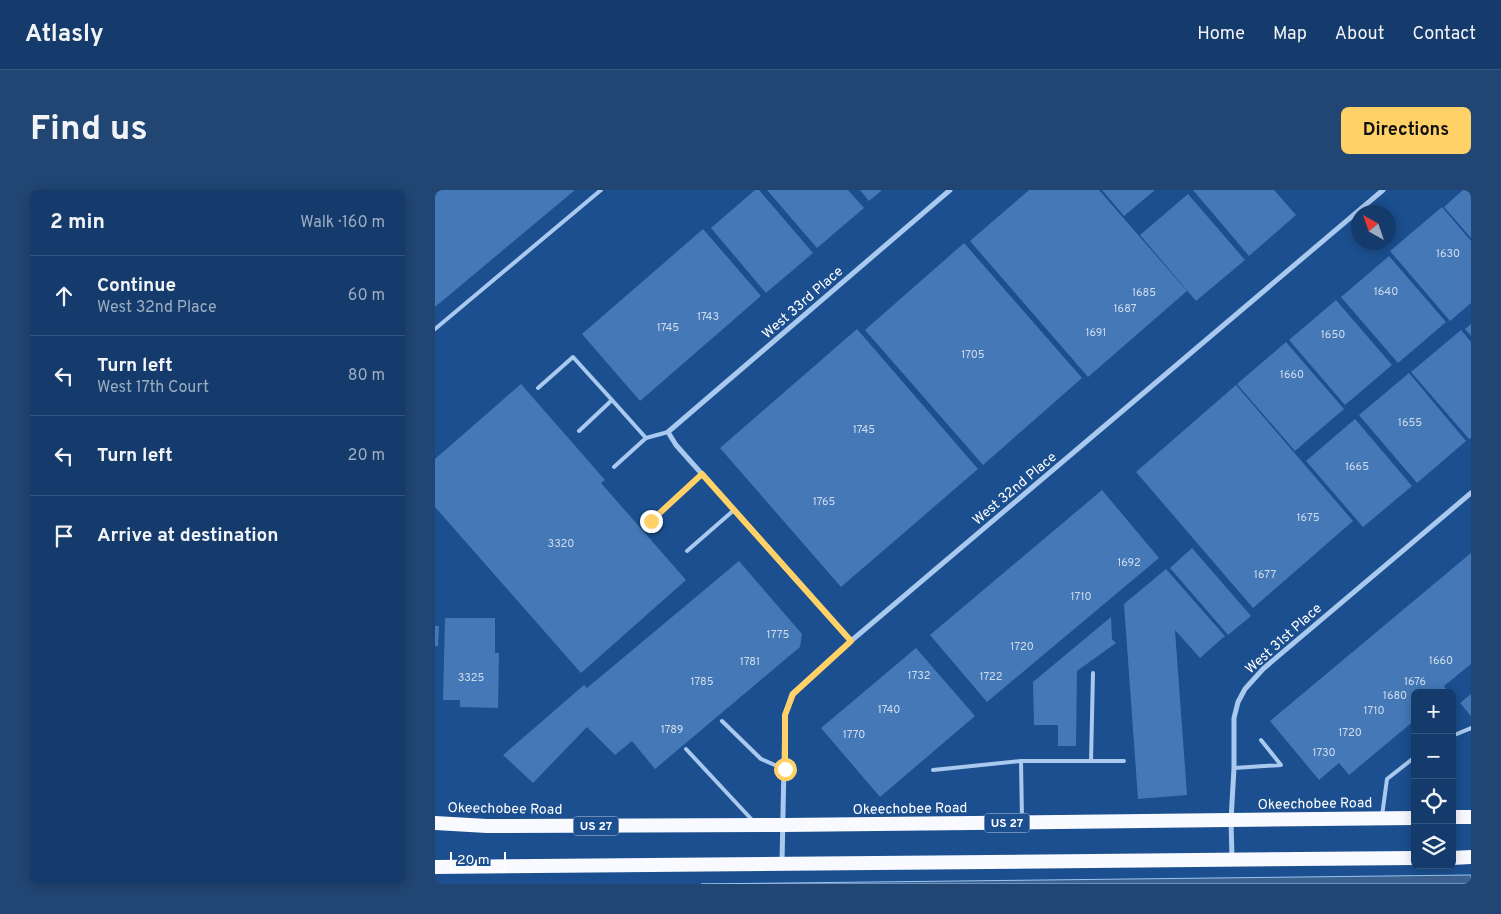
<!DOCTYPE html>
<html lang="en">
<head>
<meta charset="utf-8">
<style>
	:root { --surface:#143b6b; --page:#214673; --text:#f1f3f6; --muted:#9dadc1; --line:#33557e; --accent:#ffd166 }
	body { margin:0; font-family:Overpass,sans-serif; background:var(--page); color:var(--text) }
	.controls { position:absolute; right:15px; bottom:15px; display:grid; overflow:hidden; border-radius:8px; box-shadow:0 2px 12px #0003 }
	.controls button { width:45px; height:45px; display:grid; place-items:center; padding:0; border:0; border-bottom:1px solid var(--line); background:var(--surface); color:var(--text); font:25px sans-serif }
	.compass { position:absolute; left:916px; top:15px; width:45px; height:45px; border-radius:50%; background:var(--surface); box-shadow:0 2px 12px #0003; rotate:320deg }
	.scale { position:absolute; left:15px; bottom:12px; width:56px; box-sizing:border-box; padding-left:5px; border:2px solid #fff; border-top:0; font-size:14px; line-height:18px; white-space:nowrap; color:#fff; -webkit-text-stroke:4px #1b4f8f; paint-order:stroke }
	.stop { position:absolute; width:15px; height:15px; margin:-11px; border:4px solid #ffd166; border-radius:50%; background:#fff }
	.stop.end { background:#ffd166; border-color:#fff; box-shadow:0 1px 5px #0008 }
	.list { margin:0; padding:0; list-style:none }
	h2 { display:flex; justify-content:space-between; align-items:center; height:65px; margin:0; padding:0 20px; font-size:21px }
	h2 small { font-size:16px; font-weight:400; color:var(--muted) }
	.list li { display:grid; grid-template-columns:32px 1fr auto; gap:15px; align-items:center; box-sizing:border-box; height:80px; padding:0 20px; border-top:1px solid var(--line) }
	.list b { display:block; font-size:19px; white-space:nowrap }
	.list p { margin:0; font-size:16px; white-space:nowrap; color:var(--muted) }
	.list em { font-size:16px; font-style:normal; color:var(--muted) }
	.icon { flex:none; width:28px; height:28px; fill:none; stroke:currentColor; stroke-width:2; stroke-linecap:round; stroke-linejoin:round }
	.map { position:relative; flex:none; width:1036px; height:694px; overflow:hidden; border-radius:8px }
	header { display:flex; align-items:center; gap:30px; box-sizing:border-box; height:70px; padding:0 25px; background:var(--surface); border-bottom:1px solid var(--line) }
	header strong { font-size:24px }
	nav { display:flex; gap:28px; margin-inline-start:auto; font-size:18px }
	.intro { display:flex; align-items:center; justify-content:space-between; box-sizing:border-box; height:120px; padding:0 30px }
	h1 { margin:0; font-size:35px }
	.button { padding:12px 22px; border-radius:8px; background:var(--accent); color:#111; font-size:18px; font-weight:700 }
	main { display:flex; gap:30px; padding:0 30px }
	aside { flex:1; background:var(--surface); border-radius:8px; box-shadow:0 2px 12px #0003 }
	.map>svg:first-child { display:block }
	.water { fill:#3c6290; stroke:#9cc4f0 }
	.building { fill:#4478b7 }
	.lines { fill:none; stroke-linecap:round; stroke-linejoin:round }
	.service { stroke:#a9c9ee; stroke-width:4 }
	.minor { stroke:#a9c9ee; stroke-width:5 }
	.trunk { stroke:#f8faff; stroke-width:14 }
	.route { stroke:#ffd166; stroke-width:6 }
	.labels { text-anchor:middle; stroke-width:4; stroke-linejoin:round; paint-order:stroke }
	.number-label { font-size:11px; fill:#d0dded }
	.shield { fill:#1b4f8f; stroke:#bbcadd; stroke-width:1 }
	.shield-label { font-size:12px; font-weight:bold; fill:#fff }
	.street-label { font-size:14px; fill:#fff; stroke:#1b4f8f }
</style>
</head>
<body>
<header>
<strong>Atlasly</strong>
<nav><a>Home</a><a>Map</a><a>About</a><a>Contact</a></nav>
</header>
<div class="intro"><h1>Find us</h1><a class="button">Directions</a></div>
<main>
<aside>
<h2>2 min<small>Walk · 160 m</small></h2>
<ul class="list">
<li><svg class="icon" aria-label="ahead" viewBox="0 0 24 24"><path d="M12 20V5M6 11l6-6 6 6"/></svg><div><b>Continue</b><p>West 32nd Place</p></div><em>60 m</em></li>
<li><svg class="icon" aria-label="left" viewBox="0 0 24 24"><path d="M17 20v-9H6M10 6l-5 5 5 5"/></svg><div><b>Turn left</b><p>West 17th Court</p></div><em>80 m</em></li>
<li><svg class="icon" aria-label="left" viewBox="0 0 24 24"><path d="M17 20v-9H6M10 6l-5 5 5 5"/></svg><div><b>Turn left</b></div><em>20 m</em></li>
<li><svg class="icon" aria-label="arrive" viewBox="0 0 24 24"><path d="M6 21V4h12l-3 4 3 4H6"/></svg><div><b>Arrive at destination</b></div></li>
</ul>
</aside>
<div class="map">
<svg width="1036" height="694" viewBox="0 0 1036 694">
	<rect width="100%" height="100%" fill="#1b4f8f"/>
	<!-- water -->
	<path class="water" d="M 1036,685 L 1036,694 L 266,694 Z"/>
	<!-- building -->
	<path class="building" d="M 0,0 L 140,0 L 0,117 Z
		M 320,0 L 324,0 L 378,63 L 331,103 L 276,38 Z
		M 332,0 L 413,0 L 429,18 L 382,58 Z
		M 425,0 L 447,0 L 434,11 Z
		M 594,0 L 664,0 L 752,101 L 653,187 L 535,51 Z
		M 667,0 L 720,0 L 689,26 Z
		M 758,0 L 839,0 L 861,25 L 814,66 Z
		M 1028,0 L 1036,0 L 1036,48 L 1009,17 Z
		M 753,4 L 810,70 L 761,111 L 705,45 Z
		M 1007,17 L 1036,51 L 1036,113 L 1015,131 L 955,61 Z
		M 268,39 L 326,106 L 205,211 L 147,144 Z
		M 529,53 L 647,188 L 548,275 L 430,140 Z
		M 954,66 L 1011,132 L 963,173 L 906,107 Z
		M 901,110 L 957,175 L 910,215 L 854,150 Z
		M 1036,134 L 1036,146 L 1030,139 Z
		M 422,139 L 543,279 L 406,397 L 285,258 Z
		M 1026,140 L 1036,152 L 1036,248 L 1034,249 L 976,182 Z
		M 851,152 L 909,219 L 860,261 L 802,194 Z
		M 974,183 L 1031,251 L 982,293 L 924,225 Z
		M 86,194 L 170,290 L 166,293 L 251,390 L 146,483 L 0,317 L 0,269 Z
		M 801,195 L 918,331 L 818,418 L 701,282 Z
		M 920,229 L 977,296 L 928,337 L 871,271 Z
		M 667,300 L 724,368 L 552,512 L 495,445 Z
		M 757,358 L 816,426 L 793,445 L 735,378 Z
		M 1036,363 L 1036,474 L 1009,496 L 1014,503 L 980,503 L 980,530 L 914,585 L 904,573 L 884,590 L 835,531 Z
		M 304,371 L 367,444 L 365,457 L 220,579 L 197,551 L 180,565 L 152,537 L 98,593 L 68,565 L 149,495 L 152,498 Z
		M 731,379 L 790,446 L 765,468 L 740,440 L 752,605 L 703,609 L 689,414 Z
		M 676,427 L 677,449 L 681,453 L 642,481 L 641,556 L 623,556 L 623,535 L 599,535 L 598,492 Z
		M 10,428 L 60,428 L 60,463 L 64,463 L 63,518 L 25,517 L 25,510 L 8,510 Z
		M 0,436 L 4,436 L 3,456 L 0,456 Z
		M 481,458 L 540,526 L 445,607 L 386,538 Z
		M 1036,504 L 1036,526 L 1025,513 Z"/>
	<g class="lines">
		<!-- service -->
		<path class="service" d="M 0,139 L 166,0
			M 103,198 L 138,167 L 177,210
			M 144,241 L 177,210 L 211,248
			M 179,277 L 211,248 L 233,242
			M 216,331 L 267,284
			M 252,361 L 299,320
			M 287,531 L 326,569 L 349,579
			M 1017,546 L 1036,538
			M 251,559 L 319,632
			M 656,571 L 658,483
			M 799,578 L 846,575 L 826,550
			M 498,580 L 586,571
			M 947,626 L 952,589 L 980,567
			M 587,630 L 586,571 L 689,571"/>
		<!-- minor -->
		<path class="minor" d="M 416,451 L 241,255 L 233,242 L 515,0
			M 797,669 L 796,630 L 799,578 L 799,528 L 803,512 L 810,499 L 828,479 L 1036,303
			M 347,673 L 350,525 L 357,504 L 416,451 L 948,0"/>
		<!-- trunk -->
		<path class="trunk" d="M 1017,627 L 1036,627
			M 0,633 L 52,636 L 349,635 L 980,628
			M 1017,668 L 1036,667
			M 0,677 L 980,668"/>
	</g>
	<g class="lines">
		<!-- route -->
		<path class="route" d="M 216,331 L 267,284 L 416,451 L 358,504 L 350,525 L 350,579"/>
	</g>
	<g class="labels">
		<!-- number labels -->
		<g class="number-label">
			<text x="1013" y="67">1630</text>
			<text x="951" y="105">1640</text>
			<text x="709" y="106">1685</text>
			<text x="690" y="122">1687</text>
			<text x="273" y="130">1743</text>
			<text x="233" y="141">1745</text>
			<text x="661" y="146">1691</text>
			<text x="898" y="148">1650</text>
			<text x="538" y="168">1705</text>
			<text x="857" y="188">1660</text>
			<text x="975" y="236">1655</text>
			<text x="429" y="243">1745</text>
			<text x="922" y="280">1665</text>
			<text x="389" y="315">1765</text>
			<text x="873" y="331">1675</text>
			<text x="126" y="357">3320</text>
			<text x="694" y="376">1692</text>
			<text x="830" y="388">1677</text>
			<text x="646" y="410">1710</text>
			<text x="343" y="448">1775</text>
			<text x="587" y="460">1720</text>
			<text x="1006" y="474">1660</text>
			<text x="315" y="475">1781</text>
			<text x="484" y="489">1732</text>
			<text x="556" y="490">1722</text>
			<text x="36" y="491">3325</text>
			<text x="267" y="495">1785</text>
			<text x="980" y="495">1676</text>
			<text x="960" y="509">1680</text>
			<text x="454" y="523">1740</text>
			<text x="939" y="524">1710</text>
			<text x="237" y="543">1789</text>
			<text x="915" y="546">1720</text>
			<text x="419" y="548">1770</text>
			<text x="889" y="566">1730</text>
		</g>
		<!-- shield labels -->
		<g class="shield">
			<rect x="549.5" y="623.5" width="45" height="19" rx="4"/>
			<rect x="138.5" y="626.5" width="45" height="19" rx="4"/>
		</g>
		<g class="shield-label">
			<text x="572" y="637">US 27</text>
			<text x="161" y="640">US 27</text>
		</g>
		<!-- street labels -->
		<g class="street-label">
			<text transform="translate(367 112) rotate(-41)" y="5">West 33rd Place</text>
			<text transform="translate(579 298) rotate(-40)" y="5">West 32nd Place</text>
			<text transform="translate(848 448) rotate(-42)" y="5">West 31st Place</text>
			<text transform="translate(880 613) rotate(-1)" y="5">Okeechobee Road</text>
			<text transform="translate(70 618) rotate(1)" y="5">Okeechobee Road</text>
			<text transform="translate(475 618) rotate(-1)" y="5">Okeechobee Road</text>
		</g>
	</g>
</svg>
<div class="controls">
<button>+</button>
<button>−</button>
<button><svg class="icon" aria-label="locate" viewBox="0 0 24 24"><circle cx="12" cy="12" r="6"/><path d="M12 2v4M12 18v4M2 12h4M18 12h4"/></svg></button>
<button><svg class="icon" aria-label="layers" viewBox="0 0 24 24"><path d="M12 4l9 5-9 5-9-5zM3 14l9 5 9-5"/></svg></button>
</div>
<svg class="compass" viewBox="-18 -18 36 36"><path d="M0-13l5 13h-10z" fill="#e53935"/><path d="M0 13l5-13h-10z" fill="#9dadc1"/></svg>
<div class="scale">20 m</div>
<div class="stop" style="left:350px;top:579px"></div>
<div class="stop end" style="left:216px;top:331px"></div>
</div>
</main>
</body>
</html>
